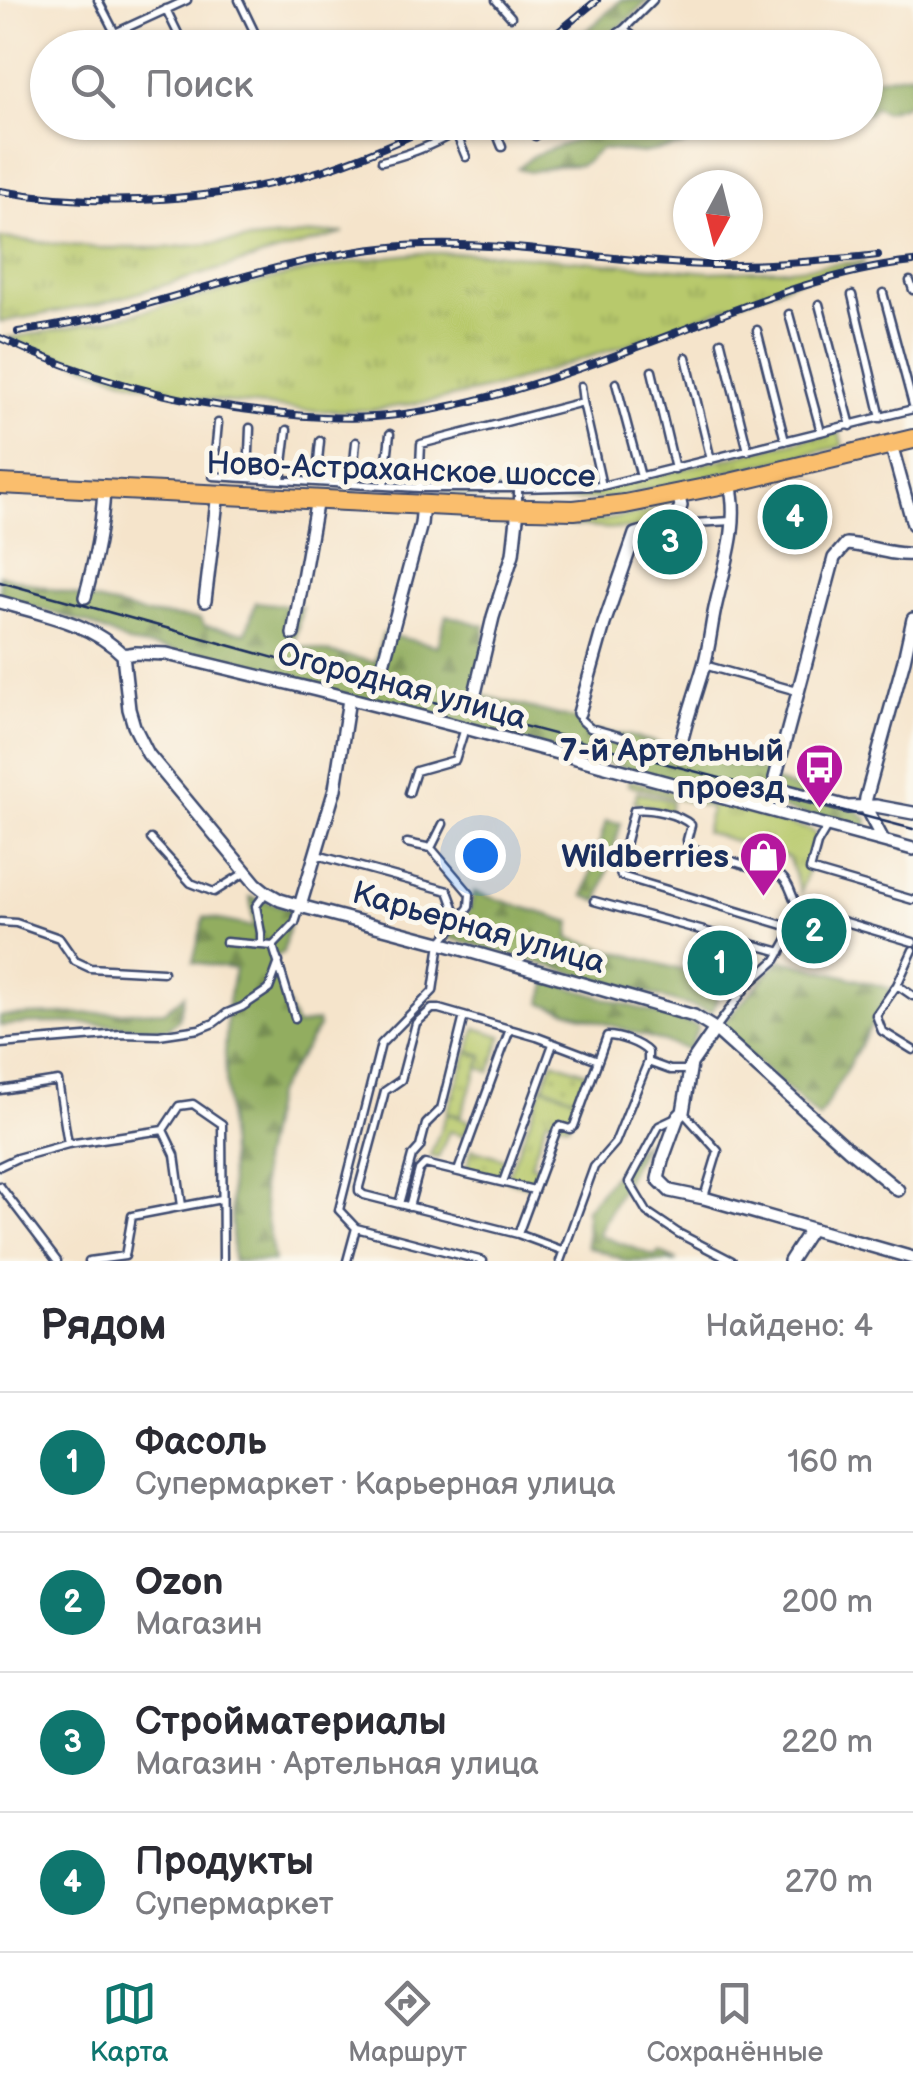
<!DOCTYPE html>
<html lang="ru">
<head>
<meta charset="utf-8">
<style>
	:root { --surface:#fff; --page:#f7f7f7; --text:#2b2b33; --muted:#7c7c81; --line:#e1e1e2; --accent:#0f766e }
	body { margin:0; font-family:"Balsamiq Sans",sans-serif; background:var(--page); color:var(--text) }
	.compass { position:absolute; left:673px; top:170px; width:90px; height:90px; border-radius:50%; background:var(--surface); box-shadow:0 2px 8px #0004; rotate:187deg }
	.you { position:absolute; left:480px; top:855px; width:35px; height:35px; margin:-25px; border:8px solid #fff; border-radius:50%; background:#1a73e8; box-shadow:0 0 0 15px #1a73e833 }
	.badge { display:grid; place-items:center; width:65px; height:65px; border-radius:50%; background:var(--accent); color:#fff; font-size:32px; font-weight:700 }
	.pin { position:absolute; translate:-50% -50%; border:5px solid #fff; box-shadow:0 2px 10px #0006 }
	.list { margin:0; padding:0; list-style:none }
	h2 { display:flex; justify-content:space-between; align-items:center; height:130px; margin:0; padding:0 40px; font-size:42px }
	h2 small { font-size:32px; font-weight:400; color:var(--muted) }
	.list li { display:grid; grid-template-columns:65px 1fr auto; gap:30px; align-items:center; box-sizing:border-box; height:140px; padding:0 40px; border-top:2px solid var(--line) }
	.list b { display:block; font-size:38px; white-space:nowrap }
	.list p { margin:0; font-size:32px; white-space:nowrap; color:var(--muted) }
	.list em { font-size:32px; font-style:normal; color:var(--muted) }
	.icon { flex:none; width:55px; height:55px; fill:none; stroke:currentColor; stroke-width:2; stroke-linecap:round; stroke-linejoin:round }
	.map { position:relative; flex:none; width:913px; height:1261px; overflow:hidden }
	.search { position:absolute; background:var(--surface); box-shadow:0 2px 8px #0004; left:30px; right:30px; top:30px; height:110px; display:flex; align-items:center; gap:25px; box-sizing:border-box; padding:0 35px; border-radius:55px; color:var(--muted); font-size:38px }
	.sheet { height:690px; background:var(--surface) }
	nav { display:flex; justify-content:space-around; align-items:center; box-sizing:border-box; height:140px; border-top:2px solid var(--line); background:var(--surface); font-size:28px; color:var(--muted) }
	nav a { display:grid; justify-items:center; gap:5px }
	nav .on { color:var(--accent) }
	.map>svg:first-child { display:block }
	.grass { fill:url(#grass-tufts); stroke:#6a7c65; stroke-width:2.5 }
	.forest { fill:url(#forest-firs); stroke:#566e5f; stroke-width:2.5 }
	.park { fill:url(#park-dots); stroke:#6a7c65; stroke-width:2.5 }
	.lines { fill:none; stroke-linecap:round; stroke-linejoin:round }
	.lane-casing { stroke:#3c4a6e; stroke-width:11 }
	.street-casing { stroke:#3c4a6e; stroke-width:16 }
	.primary-casing { stroke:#3c4a6e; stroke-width:22 }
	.lane { stroke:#fff; stroke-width:6 }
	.street { stroke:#fff; stroke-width:11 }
	.primary { stroke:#fabe6d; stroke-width:18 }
	.tram { stroke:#1b2f5e; stroke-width:2.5 }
	.rail-casing { stroke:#1b2f5e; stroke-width:8 }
	.rail { stroke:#fbf7ec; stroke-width:4; stroke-dasharray:11; stroke-linecap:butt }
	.labels { text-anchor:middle; stroke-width:10; stroke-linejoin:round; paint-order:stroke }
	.street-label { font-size:32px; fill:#1b2f5e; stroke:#fbf7ec }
	.poi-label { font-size:32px; font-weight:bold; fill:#1b2f5e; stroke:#fbf7ec; text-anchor:end }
</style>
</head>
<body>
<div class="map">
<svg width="913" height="1261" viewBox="0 0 913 1261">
	<defs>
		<pattern id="grass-tufts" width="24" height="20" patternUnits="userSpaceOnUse" patternTransform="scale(2.5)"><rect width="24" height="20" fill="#b8c96c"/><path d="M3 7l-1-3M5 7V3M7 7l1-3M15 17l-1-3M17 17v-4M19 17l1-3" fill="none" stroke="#95a45c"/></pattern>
		<pattern id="forest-firs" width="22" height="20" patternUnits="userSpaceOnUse" patternTransform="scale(2.5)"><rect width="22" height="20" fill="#92ad60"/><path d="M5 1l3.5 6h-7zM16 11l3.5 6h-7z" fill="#768d52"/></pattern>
		<pattern id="park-dots" width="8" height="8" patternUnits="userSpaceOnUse" patternTransform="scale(2.5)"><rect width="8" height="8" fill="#b8c96c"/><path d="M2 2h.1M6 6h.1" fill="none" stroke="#95a45c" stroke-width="1.8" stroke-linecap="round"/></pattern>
	</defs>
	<rect width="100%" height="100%" fill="#fbf7ec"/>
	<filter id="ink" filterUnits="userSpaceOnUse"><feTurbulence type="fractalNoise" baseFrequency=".01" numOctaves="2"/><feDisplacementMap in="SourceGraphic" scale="20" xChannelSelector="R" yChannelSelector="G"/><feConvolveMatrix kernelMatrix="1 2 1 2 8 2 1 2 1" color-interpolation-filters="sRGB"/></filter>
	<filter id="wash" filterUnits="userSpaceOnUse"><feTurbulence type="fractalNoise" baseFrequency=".0048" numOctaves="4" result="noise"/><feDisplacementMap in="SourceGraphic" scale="40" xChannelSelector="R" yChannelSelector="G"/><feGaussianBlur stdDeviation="2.25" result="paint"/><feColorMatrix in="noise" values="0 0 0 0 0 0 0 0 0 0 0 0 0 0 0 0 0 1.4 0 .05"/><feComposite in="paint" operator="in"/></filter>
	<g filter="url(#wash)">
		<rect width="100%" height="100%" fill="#f5e4cb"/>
		<!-- grass -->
		<path class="grass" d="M 325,233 L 344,233 L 100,304 L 0,322 L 0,238 L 98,248 L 165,248 Z
			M 422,253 L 490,253 L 709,272 L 790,269 L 863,261 L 864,264 L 800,279 L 635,342 L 500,386 L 438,400 L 374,410 L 311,411 L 200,399 L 128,380 L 6,338 C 147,320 280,265 422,253 Z
			M 839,431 L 843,446 L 609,499 L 544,501 L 444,496 L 445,492 L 605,488 Z
			M 669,507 L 673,511 C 671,518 672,520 665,524 C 641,536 559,523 529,522 L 528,520 L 605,520 Z
			M 629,780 L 811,830 L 818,837 L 801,892 L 788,857 L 705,832 L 711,808 L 628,785 Z
			M 476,1028 L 502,1036 L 490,1072 L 479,1068 L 483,1055 L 469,1051 Z
			M 543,1086 L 578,1099 L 568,1125 L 547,1119 L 531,1164 L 538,1167 L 531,1187 L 506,1180 Z
			M 447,1113 L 470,1121 L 464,1136 L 449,1131 L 438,1158 L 430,1156 Z"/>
		<!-- forest -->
		<path class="forest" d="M 621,0 L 649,0 L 621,26 L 589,46 L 580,35 L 596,23 Z
			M 913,73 L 913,102 L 884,112 L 874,107 L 869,113 L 866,114 L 866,80 Z
			M 626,122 L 799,122 L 799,123 L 760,133 L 753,127 L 740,126 L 740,136 L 729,140 L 707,135 L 681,146 L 641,153 L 601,149 L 581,165 L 556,166 L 529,172 L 518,168 L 534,155 Z
			M 0,575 L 145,614 L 200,619 L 205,626 L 246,633 L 256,602 L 302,607 L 294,645 L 375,662 L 383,634 L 438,646 L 446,615 L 485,626 L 481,695 L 577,720 L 591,731 L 627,735 L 767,772 L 773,770 L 774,781 L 859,811 L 867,819 L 866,828 L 841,824 L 166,649 L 128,643 L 89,624 L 0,597 Z
			M 606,821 L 621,823 L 599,901 L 584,896 Z
			M 474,892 L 571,922 L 569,938 L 723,982 L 712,1012 L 447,937 L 469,911 Z
			M 250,897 L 292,909 L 283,953 L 270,959 L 296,1026 L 317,1021 L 319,1027 L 275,1094 L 261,1163 L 262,1190 L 274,1261 L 233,1261 L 225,1053 L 228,1001 L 235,969 L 193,962 L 204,917 L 254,927 Z
			M 781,959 L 892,989 L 819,1118 L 719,1028 Z
			M 548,981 L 698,1026 L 689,1050 L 541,1003 Z
			M 184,995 L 179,1019 L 167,1029 C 111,1026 56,1019 0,1026 L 0,1016 L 165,1011 Z
			M 645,1141 L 598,1235 L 655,1256 L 659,1252 L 678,1261 L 627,1261 L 587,1246 L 586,1209 L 631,1154 Z"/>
		<!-- park -->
		<path class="park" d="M 637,792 L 672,801 L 669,812 L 634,802 Z
			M 468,1051 L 483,1056 L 460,1117 L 447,1112 Z
			M 553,1061 L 587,1073 L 578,1099 L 543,1086 Z
			M 472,1149 L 505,1159 L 500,1179 L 466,1169 Z"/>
	</g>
	<g filter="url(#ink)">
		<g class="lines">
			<defs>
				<path id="lane" d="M 98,0 L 115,33 L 187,0
					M 239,0 L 262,48
					M 496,0 L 511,17
					M 166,9 L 185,48
					M 624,29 L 648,48
					M 596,48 L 624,29 L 653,0
					M 492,122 L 502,147
					M 526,122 L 535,136
					M 576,122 L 576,123
					M 456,133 L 466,157
					M 382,161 C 412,154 445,140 471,122
					M 910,281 L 913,290
					M 883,293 L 913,405
					M 852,295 L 881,418
					M 819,304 L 851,426
					M 789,314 L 821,432
					M 757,330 L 785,441
					M 721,342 L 748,451
					M 686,357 L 711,460
					M 652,371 L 675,469
					M 616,383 L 641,477
					M 581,386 L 583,402 L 602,486
					M 218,423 L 213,476 L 419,488 L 518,488
					M 248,477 L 250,428
					M 281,480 L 287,430
					M 316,481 L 320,441
					M 352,483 L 356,442
					M 384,486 L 390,434
					M 419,488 L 421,444 L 583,402
					M 518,507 L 518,488 L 602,486 L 913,409
					M 674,524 L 732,521
					M 704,665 L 797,691
					M 579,713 L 580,719 L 590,728 L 626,738
					M 409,793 L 416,771 L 455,760 L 465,728
					M 827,827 L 817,844 L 810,870 L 913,900
					M 151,839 L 191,883 L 214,892 L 246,872
					M 407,843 L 431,848 L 443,824
					M 431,848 L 470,894 L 469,907 L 459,920
					M 317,855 L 448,891 L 459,921 L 440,943 L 433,991 L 381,1044 L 339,1210 L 356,1228 L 483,1261
					M 594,901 L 781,952
					M 0,922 L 16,923 L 59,938 L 75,961 L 90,968 L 163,972
					M 793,928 L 621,876 L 619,868 L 634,810 C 650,808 679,814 691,825 L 687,840 L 688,847 L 782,877 C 793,887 790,899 803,913
					M 226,942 L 273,946
					M 261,944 L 261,933 L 256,906 L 265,894
					M 913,950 L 897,985 L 876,1015 L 882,1031 L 913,1050
					M 897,985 L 913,996
					M 295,1018 L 273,946 L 295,923 L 300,907
					M 715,1029 L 747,986 L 776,960 L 803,913 L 812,912 L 913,942
					M 0,1044 L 121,1034 L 159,1035 L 199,1029 L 214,1023 L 227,1013 L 242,1007 L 269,989 L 279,962
					M 0,1090 L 58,1081 L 68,1144 L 163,1130 L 179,1106 L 193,1104 L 222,1124 L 223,1261
					M 683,1112 L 718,1151 L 704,1197
					M 676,1118 L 659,1126 L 629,1182 L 647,1212 L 678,1233 L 732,1261
					M 163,1130 L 175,1155 L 182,1206
					M 0,1166 L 17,1158 L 68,1144
					M 458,1171 L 510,1029
					M 503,1182 L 553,1044
					M 0,1186 L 57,1261
					M 399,1204 L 412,1156 L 420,1147 L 426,1124 L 441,1109 L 464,1016
					M 409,1207 L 419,1170 L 425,1164 L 534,1190
					M 518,1234 L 557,1129 L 560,1126 L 570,1129 L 574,1126 L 607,1036 C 619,1036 640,1043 648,1052 L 648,1062
					M 564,1251 L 518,1234 L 364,1195 L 359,1191 L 359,1187 L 385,1091 L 401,1080 L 416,1023 L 432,1009 L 439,1009 L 537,1037 L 598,1060
					M 89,1261 L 125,1256 L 132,1216 L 221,1199
					M 347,1261 L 356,1228
					M 560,1261 L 594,1167 L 615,1143 L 648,1062 L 670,1070 L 689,1070"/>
				<path id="street" d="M 891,444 L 913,524
					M 913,554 C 890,556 869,545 846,544 L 834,558 L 775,778 L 784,790 L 848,807 L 876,806 L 913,813
					M 85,597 C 95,561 103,525 104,487
					M 205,601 L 218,493
					M 0,602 C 42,614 92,623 123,655
					M 293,634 L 317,499
					M 123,655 L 129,709 L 134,726 L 148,754 L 256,884 L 266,892 L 280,900 L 300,906 L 440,943 L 694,1016 L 715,1029 L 848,1149 L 898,1190
					M 123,655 L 136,653 L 167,654 L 316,690 L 465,728 L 913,849
					M 382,668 L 421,524 L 423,504
					M 473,702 L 493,617 L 513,554 L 518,509
					M 579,713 L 604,624 L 635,534 L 673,524 L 681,506 L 678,493
					M 682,739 C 688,714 697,689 704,665 C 710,645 711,624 716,604 C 725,564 740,524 730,483
					M 883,840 L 865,806 L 866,798 L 904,660 L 913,619
					M 300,906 L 335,789 L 349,699
					M 715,1029 L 691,1064 L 683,1112 L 678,1117 L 662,1161 L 658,1179 L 670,1191 L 704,1198 L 913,1258
					M 790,1261 L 810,1230"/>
				<path id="primary" d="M 0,484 L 490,508 L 574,510 L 625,504 L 730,483 L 913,439"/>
			</defs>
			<!-- lane casing -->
			<use href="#lane" class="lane-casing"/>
			<!-- street casing -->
			<use href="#street" class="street-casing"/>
			<!-- primary casing -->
			<use href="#primary" class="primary-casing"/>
			<!-- lane -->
			<use href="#lane" class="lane"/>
			<!-- street -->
			<use href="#street" class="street"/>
			<!-- primary -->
			<use href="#primary" class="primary"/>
			<!-- tram -->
			<path class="tram" d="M 0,582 L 459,709 L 913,829"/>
			<defs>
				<path id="rail" d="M 539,48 L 597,0
					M 0,191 C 106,209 224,201 327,169 C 366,156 404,139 441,122
					M 18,332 C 47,327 78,323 107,315 C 211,288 316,248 425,245 C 521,242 616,263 712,265 C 768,266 823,261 878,255
					M 0,338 C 90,380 185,405 284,414 C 314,417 345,419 375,417 C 463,411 556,378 638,347 C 727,314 818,272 913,262"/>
			</defs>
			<!-- rail casing -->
			<use href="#rail" class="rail-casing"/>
			<!-- rail -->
			<use href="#rail" class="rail"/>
		</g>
	</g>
	<!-- icons -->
	<defs>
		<symbol id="bus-pin" viewBox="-11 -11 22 30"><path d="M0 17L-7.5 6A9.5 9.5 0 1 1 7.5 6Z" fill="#b5179e" stroke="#fbf7ec"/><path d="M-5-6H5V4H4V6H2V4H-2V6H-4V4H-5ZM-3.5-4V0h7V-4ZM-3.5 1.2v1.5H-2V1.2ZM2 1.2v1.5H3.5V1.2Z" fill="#fff"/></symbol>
		<symbol id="shop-pin" viewBox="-11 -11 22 30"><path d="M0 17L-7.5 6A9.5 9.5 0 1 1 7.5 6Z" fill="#b5179e" stroke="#fbf7ec"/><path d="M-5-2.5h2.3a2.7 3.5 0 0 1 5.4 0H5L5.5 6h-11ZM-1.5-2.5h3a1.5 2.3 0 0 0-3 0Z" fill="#fff"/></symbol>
	</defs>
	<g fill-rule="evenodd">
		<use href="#bus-pin" x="792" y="740" width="55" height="75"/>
		<use href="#shop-pin" x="736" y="828" width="55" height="75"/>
	</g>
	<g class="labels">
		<!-- street labels -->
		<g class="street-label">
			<text transform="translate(401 469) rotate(2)" y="11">Ново-Астраханское шоссе</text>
			<text transform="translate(402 685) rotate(15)" y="11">Огородная улица</text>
			<text transform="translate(479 927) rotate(16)" y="11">Карьерная улица</text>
		</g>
		<!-- poi labels -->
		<g class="poi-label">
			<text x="784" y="761">7-й Артельный<tspan x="784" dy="37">проезд</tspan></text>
			<text x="729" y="867">Wildberries</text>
		</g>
	</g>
</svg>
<svg class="compass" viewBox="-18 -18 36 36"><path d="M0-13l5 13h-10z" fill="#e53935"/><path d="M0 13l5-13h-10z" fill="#7c7c81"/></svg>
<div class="you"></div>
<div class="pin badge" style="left:720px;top:963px">1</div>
<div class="pin badge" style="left:814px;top:931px">2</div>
<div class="pin badge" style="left:670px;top:542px">3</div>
<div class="pin badge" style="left:795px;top:517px">4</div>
<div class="search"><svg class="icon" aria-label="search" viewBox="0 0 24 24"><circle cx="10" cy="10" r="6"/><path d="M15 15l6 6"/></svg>Поиск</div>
</div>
<section class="sheet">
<h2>Рядом<small>Найдено: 4</small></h2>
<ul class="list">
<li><span class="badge">1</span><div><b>Фасоль</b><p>Супермаркет · Карьерная улица</p></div><em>160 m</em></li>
<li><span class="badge">2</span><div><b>Ozon</b><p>Магазин</p></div><em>200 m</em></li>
<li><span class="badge">3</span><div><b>Стройматериалы</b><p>Магазин · Артельная улица</p></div><em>220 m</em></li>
<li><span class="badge">4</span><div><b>Продукты</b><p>Супермаркет</p></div><em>270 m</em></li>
</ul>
</section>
<nav>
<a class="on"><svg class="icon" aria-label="map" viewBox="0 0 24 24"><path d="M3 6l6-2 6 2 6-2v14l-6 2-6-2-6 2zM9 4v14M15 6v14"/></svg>Карта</a>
<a><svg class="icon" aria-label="directions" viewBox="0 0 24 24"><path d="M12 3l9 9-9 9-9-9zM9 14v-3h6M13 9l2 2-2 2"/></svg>Маршрут</a>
<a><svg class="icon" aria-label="saved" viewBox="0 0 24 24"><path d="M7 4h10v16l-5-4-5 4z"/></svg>Сохранённые</a>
</nav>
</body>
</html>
